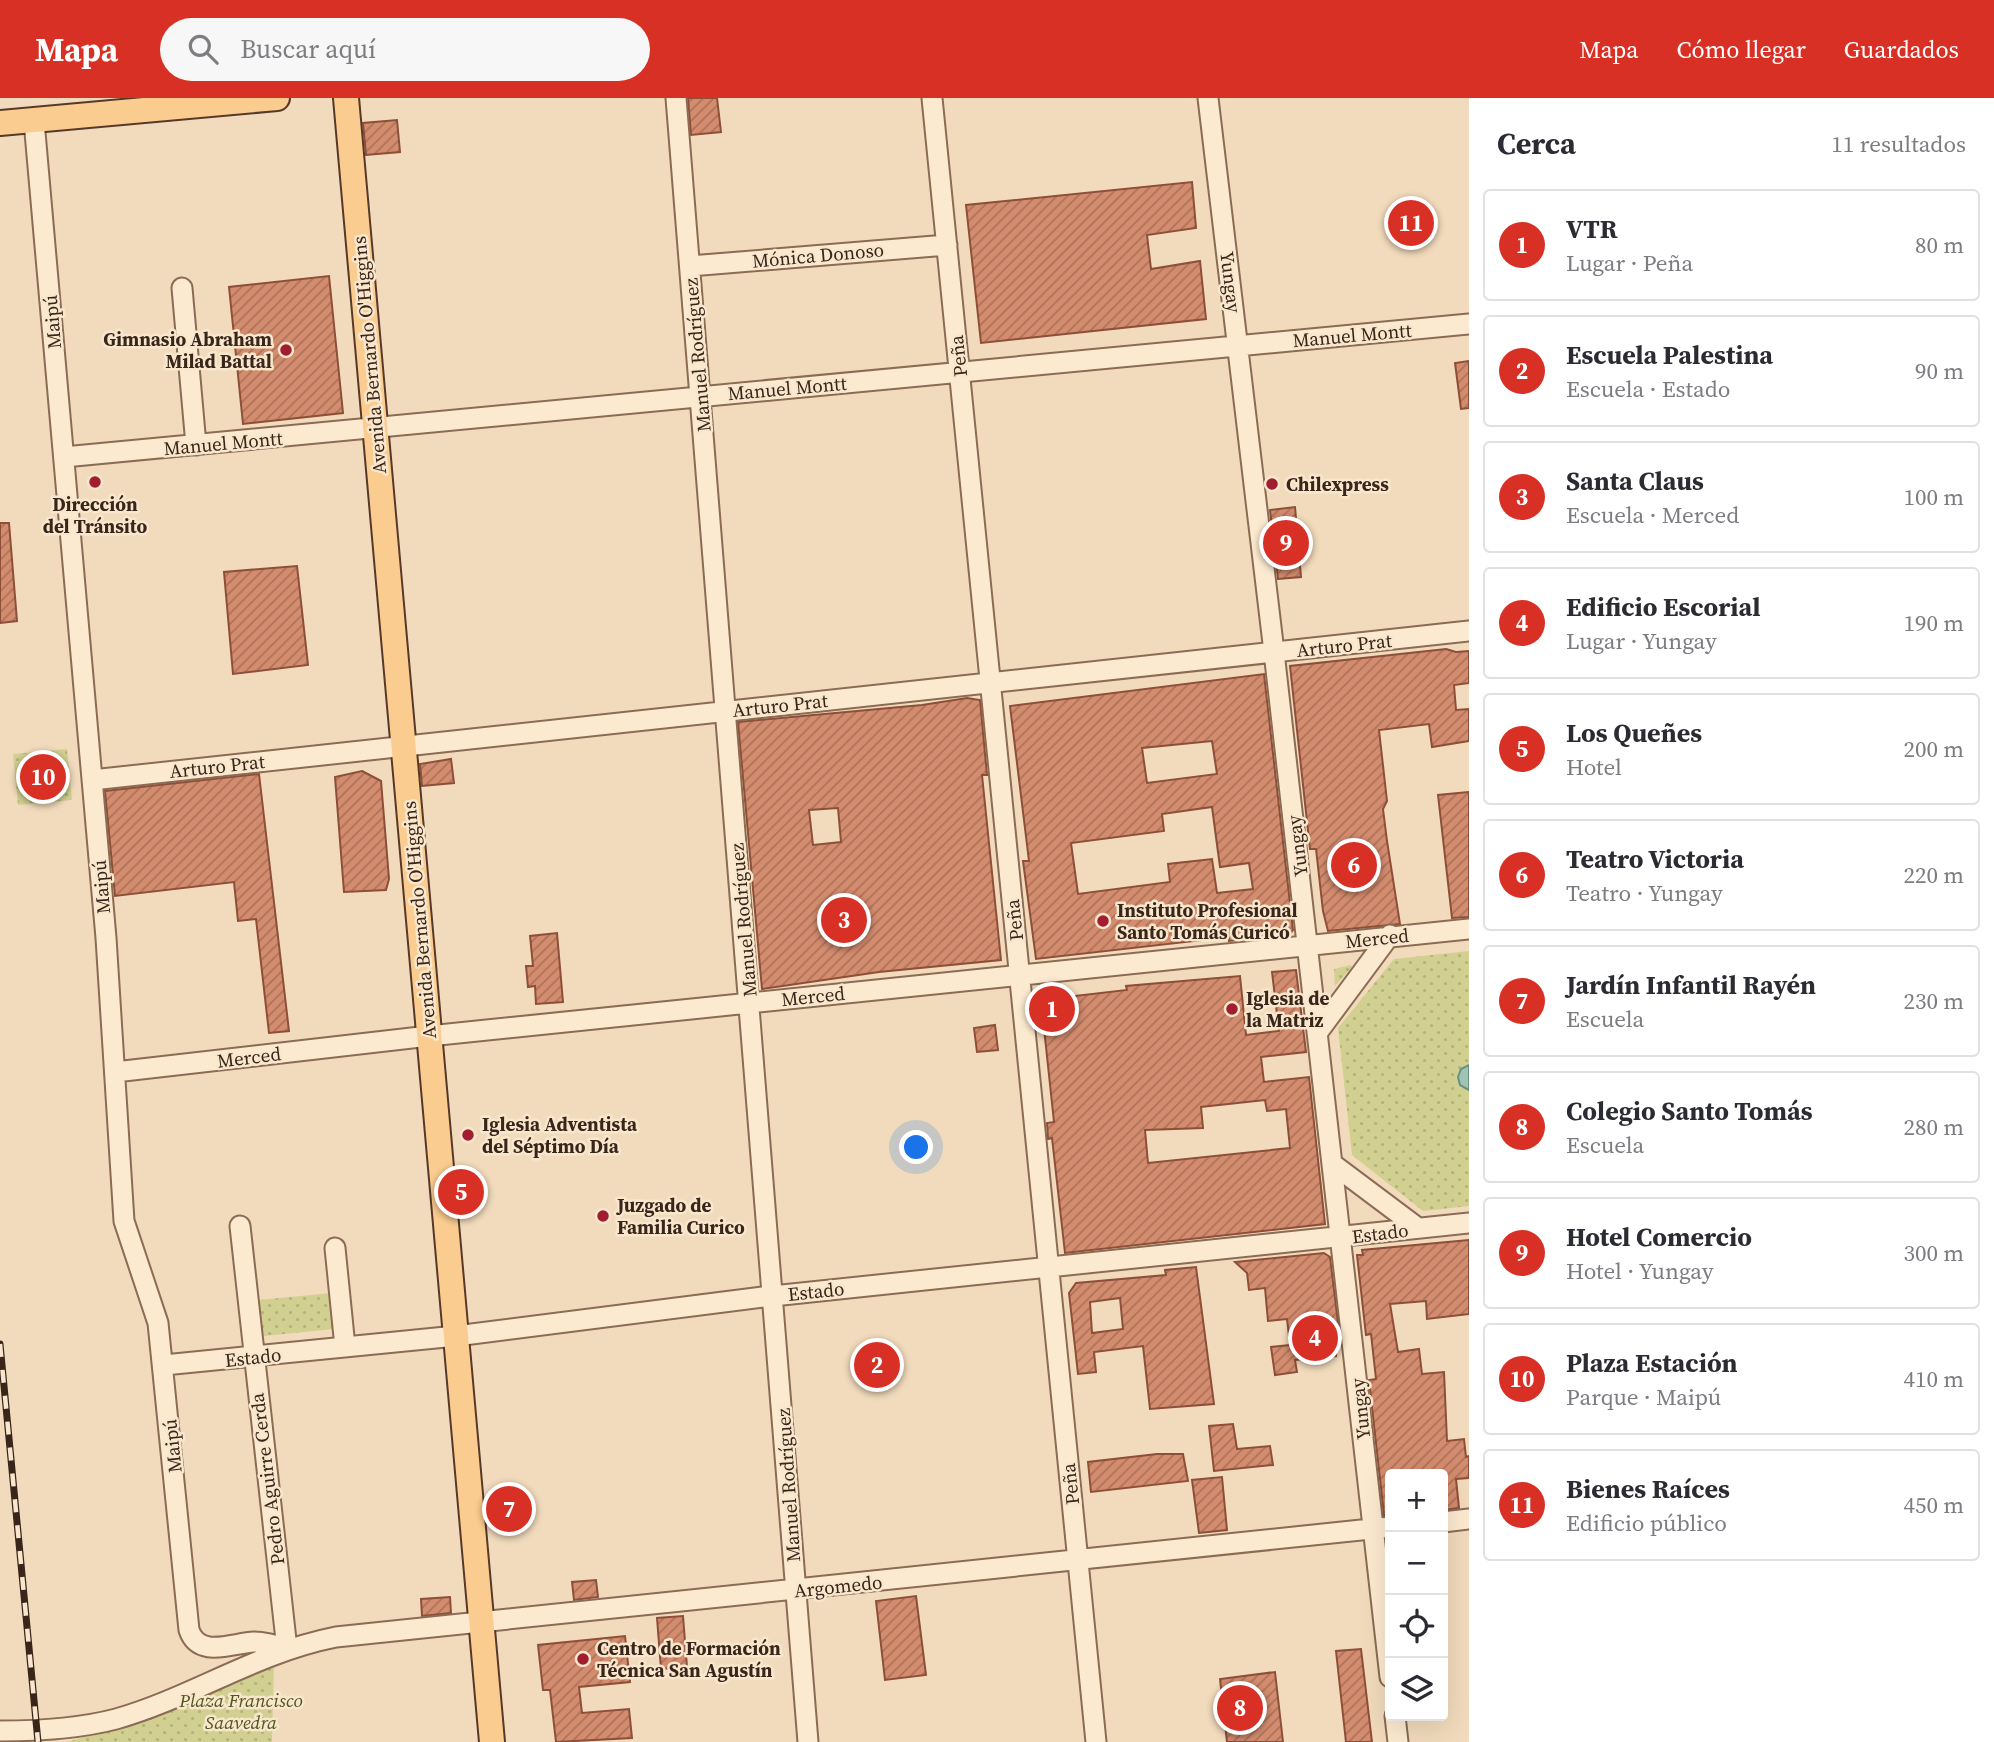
<!DOCTYPE html>
<html lang="es">
<head>
<meta charset="utf-8">
<style>
	:root { --surface:#fff; --page:#f7f7f7; --text:#2b2b33; --muted:#7c7c81; --line:#e1e1e2; --accent:#d93025 }
	body { margin:0; font-family:"Source Serif 4",serif; background:var(--page); color:var(--text) }
	.controls { position:absolute; right:21px; bottom:21px; display:grid; overflow:hidden; border-radius:7px; box-shadow:0 7px 28px #0002 }
	.controls button { width:63px; height:63px; display:grid; place-items:center; padding:0; border:0; border-bottom:2px solid var(--line); background:var(--surface); color:var(--text); font:35px sans-serif }
	.you { position:absolute; left:917px; top:1050px; width:24px; height:24px; margin:-18px; border:5px solid #fff; border-radius:50%; background:#1a73e8; box-shadow:0 0 0 10px #1a73e833 }
	.badge { display:grid; place-items:center; width:46px; height:46px; border-radius:50%; background:var(--accent); color:#fff; font-size:23px; font-weight:700 }
	.pin { position:absolute; translate:-50% -50%; border:4px solid #fff; box-shadow:0 2px 7px #0006 }
	.list { margin:0; padding:0; list-style:none }
	h2 { display:flex; justify-content:space-between; align-items:center; height:91px; margin:0; padding:0 28px; font-size:30px }
	h2 small { font-size:23px; font-weight:400; color:var(--muted) }
	.list li { display:grid; grid-template-columns:46px 1fr auto; gap:21px; align-items:center; box-sizing:border-box; height:112px; margin:0 14px 14px; padding:0 14px; border:2px solid var(--line); border-radius:7px }
	.list b { display:block; font-size:26px; white-space:nowrap }
	.list p { margin:0; font-size:23px; white-space:nowrap; color:var(--muted) }
	.list em { font-size:23px; font-style:normal; color:var(--muted) }
	.icon { flex:none; width:38px; height:38px; fill:none; stroke:currentColor; stroke-width:2; stroke-linecap:round; stroke-linejoin:round }
	.map { position:relative; flex:none; width:1469px; height:1644px; overflow:hidden }
	header { display:flex; align-items:center; gap:42px; box-sizing:border-box; height:98px; padding:0 35px; background:var(--accent); color:#fff }
	header strong { font-size:33px }
	nav { display:flex; gap:38px; margin-inline-start:auto; font-size:24px }
	.search { width:490px; height:63px; background:var(--page); display:flex; align-items:center; gap:18px; box-sizing:border-box; padding:0 24px; border-radius:38px; color:var(--muted); font-size:26px }
	main { display:flex }
	aside { flex:1; background:var(--surface) }
	.map>svg:first-child { display:block }
	.green { fill:url(#green-dots) }
	.water { fill:#a1c3b4; stroke:#679182; stroke-width:2 }
	.building { fill:url(#building-hatch); stroke:#8d4f38; stroke-width:2; fill-rule:evenodd }
	.lines { fill:none; stroke-linecap:round; stroke-linejoin:round }
	.minor-casing { stroke:#8b6b54; stroke-width:23 }
	.major-casing { stroke:#583929; stroke-width:28 }
	.minor { stroke:#fcead0; stroke-width:19 }
	.major { stroke:#facc8f; stroke-width:24 }
	.rail-casing { stroke:#39251a; stroke-width:7 }
	.rail { stroke:#f9e7cd; stroke-width:4.5; stroke-dasharray:13; stroke-linecap:butt }
	.poi-dot { fill:#a01e2f; stroke:#f9e7cd; stroke-width:2.5 }
	.labels { text-anchor:middle; stroke-width:5; stroke-linejoin:round; paint-order:stroke }
	.street-label { font-size:19px; fill:#39251a; stroke:#f9e7cd }
	.poi-label { font-size:19px; font-weight:bold; fill:#39251a; stroke:#f9e7cd; text-anchor:start }
	.park-label { font-size:19px; font-style:italic; fill:#50571f; stroke:#f9e7cd }
</style>
</head>
<body>
<header>
<strong>Mapa</strong>
<div class="search"><svg class="icon" aria-label="search" viewBox="0 0 24 24"><circle cx="10" cy="10" r="6"/><path d="M15 15l6 6"/></svg>Buscar aquí</div>
<nav><a>Mapa</a><a>Cómo llegar</a><a>Guardados</a></nav>
</header>
<main>
<div class="map">
<svg width="1469" height="1644" viewBox="0 0 1469 1644">
	<defs>
		<pattern id="green-dots" width="8" height="8" patternUnits="userSpaceOnUse" patternTransform="scale(1.75)"><rect width="8" height="8" fill="#d1d090"/><path d="M2 2h.1M6 6h.1" fill="none" stroke="#b4b27c" stroke-width="1.8" stroke-linecap="round"/></pattern>
		<pattern id="building-hatch" width="6" height="6" patternUnits="userSpaceOnUse" patternTransform="scale(1.75)"><rect width="6" height="6" fill="#d48c6e"/><path d="M-1 1l2-2M0 6l6-6M5 7l2-2" fill="none" stroke="#ad725a"/></pattern>
	</defs>
	<rect width="100%" height="100%" fill="#f2dbbc"/>
	<!-- green -->
	<path class="green" d="M 67,651 L 72,702 L 18,707 L 13,656 Z
		M 1469,853 L 1469,1108 L 1423,1113 L 1352,1057 L 1338,930 L 1394,861 Z
		M 1351,867 L 1352,869 L 1335,888 L 1334,871 Z
		M 331,1195 L 334,1231 L 253,1239 L 250,1203 Z
		M 274,1566 L 272,1644 L 67,1644 L 130,1626 Z"/>
	<!-- water -->
	<path class="water" d="M 1469,967 L 1469,992 L 1460,987 L 1458,979 L 1461,971 Z"/>
	<!-- building -->
	<path class="building" d="M 688,0 L 717,0 L 721,34 L 691,37 Z
		M 397,22 L 400,54 L 366,57 L 363,25 Z
		M 1192,84 L 1196,130 L 1147,137 L 1151,171 L 1200,163 L 1206,221 L 981,245 L 966,107 Z
		M 329,178 L 343,315 L 243,326 L 229,189 Z
		M 1469,263 L 1469,310 L 1461,311 L 1455,265 Z
		M 1295,409 L 1301,479 L 1278,481 L 1270,412 Z
		M 0,425 L 9,425 L 17,523 L 0,525 Z
		M 297,468 L 308,567 L 233,576 L 224,474 Z
		M 1446,551 L 1456,554 L 1469,553 L 1469,585 L 1454,587 L 1456,612 L 1469,611 L 1469,643 L 1432,649 L 1429,626 L 1379,632 L 1387,703 L 1383,711 L 1387,743 L 1400,826 L 1328,833 L 1323,813 L 1316,751 L 1310,751 L 1290,568 Z
		M 1264,576 L 1293,832 L 1289,837 L 1229,843 L 1229,839 L 1036,861 L 1023,763 L 1029,763 L 1010,608 ZM 1212,643 L 1217,676 L 1147,685 L 1142,650 ZM 1212,709 L 1220,769 L 1249,765 L 1253,791 L 1217,795 L 1212,761 L 1168,766 L 1170,784 L 1078,796 L 1071,745 L 1164,733 L 1162,716 Z
		M 967,600 L 980,602 L 987,677 L 982,677 L 1001,862 L 879,874 L 762,891 L 738,624 L 922,607 ZM 838,710 L 841,744 L 813,747 L 809,712 Z
		M 451,661 L 454,685 L 422,688 L 420,666 Z
		M 362,673 L 381,683 L 389,781 L 386,792 L 344,794 L 335,679 Z
		M 259,676 L 289,933 L 269,935 L 256,821 L 238,823 L 234,784 L 115,798 L 105,693 Z
		M 1469,694 L 1469,819 L 1452,820 L 1438,697 Z
		M 557,835 L 563,904 L 536,906 L 535,888 L 528,889 L 526,868 L 533,868 L 530,838 Z
		M 1296,872 L 1306,954 L 1261,959 L 1264,984 L 1309,979 L 1325,1126 L 1065,1155 L 1052,1040 L 1048,1041 L 1047,1025 L 1054,1024 L 1041,902 L 1127,892 L 1126,888 L 1240,878 L 1246,937 L 1279,933 L 1272,874 ZM 1265,1002 L 1267,1013 L 1286,1011 L 1290,1050 L 1148,1065 L 1145,1032 L 1203,1030 L 1201,1009 Z
		M 995,927 L 998,952 L 977,954 L 974,930 Z
		M 1469,1142 L 1469,1216 L 1427,1221 L 1426,1203 L 1390,1206 L 1398,1254 L 1419,1251 L 1422,1276 L 1444,1274 L 1447,1343 L 1464,1341 L 1466,1359 L 1469,1358 L 1469,1380 L 1456,1381 L 1459,1410 L 1443,1412 L 1443,1376 L 1390,1376 L 1390,1417 L 1384,1417 L 1369,1282 L 1376,1281 L 1371,1236 L 1366,1237 L 1357,1157 L 1363,1157 L 1362,1152 Z
		M 1324,1155 L 1330,1159 L 1338,1225 L 1336,1258 L 1295,1262 L 1297,1274 L 1275,1277 L 1271,1249 L 1290,1247 L 1287,1221 L 1268,1223 L 1265,1190 L 1249,1192 L 1247,1175 L 1235,1164 Z
		M 1196,1169 L 1214,1306 L 1150,1311 L 1143,1248 L 1094,1254 L 1096,1274 L 1078,1276 L 1069,1195 L 1076,1185 L 1166,1177 L 1165,1172 ZM 1120,1200 L 1123,1231 L 1092,1235 L 1090,1204 Z
		M 1233,1326 L 1237,1351 L 1270,1348 L 1273,1367 L 1214,1373 L 1209,1328 Z
		M 1157,1356 L 1183,1356 L 1188,1383 L 1091,1394 L 1088,1364 Z
		M 1222,1379 L 1227,1432 L 1199,1435 L 1192,1382 Z
		M 521,1401 L 524,1427 L 498,1429 L 496,1404 Z
		M 596,1482 L 598,1499 L 574,1502 L 572,1484 Z
		M 916,1498 L 926,1577 L 885,1582 L 876,1503 Z
		M 450,1499 L 451,1515 L 422,1518 L 421,1501 Z
		M 683,1518 L 687,1569 L 661,1571 L 657,1520 Z
		M 625,1538 L 630,1584 L 579,1589 L 582,1615 L 629,1611 L 632,1640 L 556,1644 L 550,1592 L 543,1592 L 538,1547 Z
		M 1361,1551 L 1372,1644 L 1346,1644 L 1336,1553 Z
		M 1275,1574 L 1283,1644 L 1227,1644 L 1220,1581 Z"/>
	<g class="lines">
		<defs>
			<path id="minor" d="M 676,0 L 808,1644
				M 932,0 L 1096,1644
				M 1208,0 L 1274,554 L 1390,1579
				M 34,23 L 106,840 L 124,1123 L 158,1225 L 189,1532 C 199,1561 232,1545 254,1544 C 265,1544 276,1547 287,1551
				M 690,168 L 947,147
				M 182,190 L 196,347
				M 64,359 L 1469,226
				M 92,682 L 1469,533
				M 1318,934 L 1390,837
				M 115,974 L 429,938 L 1469,831
				M 1334,1067 L 1418,1130
				M 240,1128 L 287,1551
				M 335,1150 L 345,1249
				M 164,1267 L 456,1238 L 763,1199 L 1469,1125
				M 1443,1424 L 1469,1421
				M 1395,1618 L 1398,1644
				M 0,1633 C 40,1633 78,1631 116,1621 C 193,1599 255,1555 336,1539 L 1390,1429"/>
			<path id="major" d="M 346,0 L 492,1644
				M 0,25 L 277,0"/>
		</defs>
		<!-- minor casing -->
		<use href="#minor" class="minor-casing"/>
		<!-- major casing -->
		<use href="#major" class="major-casing"/>
		<!-- minor -->
		<use href="#minor" class="minor"/>
		<!-- major -->
		<use href="#major" class="major"/>
		<defs>
			<path id="rail" d="M 0,1246 L 38,1644"/>
		</defs>
		<!-- rail casing -->
		<use href="#rail" class="rail-casing"/>
		<!-- rail -->
		<use href="#rail" class="rail"/>
	</g>
	<!-- markers -->
	<g class="poi-dot">
		<circle cx="286" cy="252" r="7"/>
		<circle cx="95" cy="384" r="7"/>
		<circle cx="1272" cy="386" r="7"/>
		<circle cx="1103" cy="823" r="7"/>
		<circle cx="1232" cy="911" r="7"/>
		<circle cx="468" cy="1037" r="7"/>
		<circle cx="603" cy="1118" r="7"/>
		<circle cx="583" cy="1561" r="7"/>
	</g>
	<g class="labels">
		<!-- street labels -->
		<g class="street-label">
			<text transform="translate(818 157) rotate(-5)" y="7">Mónica Donoso</text>
			<text transform="translate(1231 184) rotate(83)" y="7">Yungay</text>
			<text transform="translate(52 224) rotate(-95)" y="7">Maipú</text>
			<text transform="translate(1352 237) rotate(-5)" y="7">Manuel Montt</text>
			<text transform="translate(369 257) rotate(-95)" y="7">Avenida Bernardo O'Higgins</text>
			<text transform="translate(697 257) rotate(-95)" y="7">Manuel Rodríguez</text>
			<text transform="translate(958 258) rotate(-96)" y="7">Peña</text>
			<text transform="translate(787 290) rotate(-5)" y="7">Manuel Montt</text>
			<text transform="translate(223 345) rotate(-5)" y="7">Manuel Montt</text>
			<text transform="translate(1344 547) rotate(-6)" y="7">Arturo Prat</text>
			<text transform="translate(780 607) rotate(-6)" y="7">Arturo Prat</text>
			<text transform="translate(217 668) rotate(-6)" y="7">Arturo Prat</text>
			<text transform="translate(1297 748) rotate(-97)" y="7">Yungay</text>
			<text transform="translate(101 789) rotate(-95)" y="7">Maipú</text>
			<text transform="translate(419 822) rotate(-95)" y="7">Avenida Bernardo O'Higgins</text>
			<text transform="translate(743 822) rotate(-95)" y="7">Manuel Rodríguez</text>
			<text transform="translate(1014 822) rotate(-96)" y="7">Peña</text>
			<text transform="translate(1377 840) rotate(-6)" y="7">Merced</text>
			<text transform="translate(813 898) rotate(-6)" y="7">Merced</text>
			<text transform="translate(249 959) rotate(-7)" y="7">Merced</text>
			<text transform="translate(1380 1135) rotate(-7)" y="7">Estado</text>
			<text transform="translate(816 1193) rotate(-6)" y="7">Estado</text>
			<text transform="translate(253 1259) rotate(-6)" y="7">Estado</text>
			<text transform="translate(1360 1311) rotate(-96)" y="7">Yungay</text>
			<text transform="translate(172 1348) rotate(-96)" y="7">Maipú</text>
			<text transform="translate(267 1381) rotate(-97)" y="7">Pedro Aguirre Cerda</text>
			<text transform="translate(1070 1386) rotate(-96)" y="7">Peña</text>
			<text transform="translate(788 1387) rotate(-94)" y="7">Manuel Rodríguez</text>
			<text transform="translate(838 1488) rotate(-6)" y="7">Argomedo</text>
		</g>
		<!-- poi labels -->
		<g class="poi-label">
			<text x="272" y="248" text-anchor="end">Gimnasio Abraham<tspan x="272" dy="22">Milad Battal</tspan></text>
			<text x="1286" y="393">Chilexpress</text>
			<text x="95" y="413" text-anchor="middle">Dirección<tspan x="95" dy="22">del Tránsito</tspan></text>
			<text x="1117" y="819">Instituto Profesional<tspan x="1117" dy="22">Santo Tomás Curicó</tspan></text>
			<text x="1246" y="907">Iglesia de<tspan x="1246" dy="22">la Matriz</tspan></text>
			<text x="482" y="1033">Iglesia Adventista<tspan x="482" dy="22">del Séptimo Día</tspan></text>
			<text x="617" y="1114">Juzgado de<tspan x="617" dy="22">Familia Curico</tspan></text>
			<text x="597" y="1557">Centro de Formación<tspan x="597" dy="22">Técnica San Agustín</tspan></text>
		</g>
		<!-- park labels -->
		<g class="park-label">
			<text x="241" y="1609">Plaza Francisco<tspan x="241" dy="22">Saavedra</tspan></text>
		</g>
	</g>
</svg>
<div class="controls">
<button>+</button>
<button>−</button>
<button><svg class="icon" aria-label="locate" viewBox="0 0 24 24"><circle cx="12" cy="12" r="6"/><path d="M12 2v4M12 18v4M2 12h4M18 12h4"/></svg></button>
<button><svg class="icon" aria-label="layers" viewBox="0 0 24 24"><path d="M12 4l9 5-9 5-9-5zM3 14l9 5 9-5"/></svg></button>
</div>
<div class="you"></div>
<div class="pin badge" style="left:1052px;top:911px">1</div>
<div class="pin badge" style="left:877px;top:1267px">2</div>
<div class="pin badge" style="left:844px;top:822px">3</div>
<div class="pin badge" style="left:1315px;top:1240px">4</div>
<div class="pin badge" style="left:461px;top:1094px">5</div>
<div class="pin badge" style="left:1354px;top:767px">6</div>
<div class="pin badge" style="left:509px;top:1411px">7</div>
<div class="pin badge" style="left:1240px;top:1610px">8</div>
<div class="pin badge" style="left:1286px;top:445px">9</div>
<div class="pin badge" style="left:43px;top:679px">10</div>
<div class="pin badge" style="left:1411px;top:125px">11</div>
</div>
<aside>
<h2>Cerca<small>11 resultados</small></h2>
<ul class="list">
<li><span class="badge">1</span><div><b>VTR</b><p>Lugar · Peña</p></div><em>80 m</em></li>
<li><span class="badge">2</span><div><b>Escuela Palestina</b><p>Escuela · Estado</p></div><em>90 m</em></li>
<li><span class="badge">3</span><div><b>Santa Claus</b><p>Escuela · Merced</p></div><em>100 m</em></li>
<li><span class="badge">4</span><div><b>Edificio Escorial</b><p>Lugar · Yungay</p></div><em>190 m</em></li>
<li><span class="badge">5</span><div><b>Los Queñes</b><p>Hotel</p></div><em>200 m</em></li>
<li><span class="badge">6</span><div><b>Teatro Victoria</b><p>Teatro · Yungay</p></div><em>220 m</em></li>
<li><span class="badge">7</span><div><b>Jardín Infantil Rayén</b><p>Escuela</p></div><em>230 m</em></li>
<li><span class="badge">8</span><div><b>Colegio Santo Tomás</b><p>Escuela</p></div><em>280 m</em></li>
<li><span class="badge">9</span><div><b>Hotel Comercio</b><p>Hotel · Yungay</p></div><em>300 m</em></li>
<li><span class="badge">10</span><div><b>Plaza Estación</b><p>Parque · Maipú</p></div><em>410 m</em></li>
<li><span class="badge">11</span><div><b>Bienes Raíces</b><p>Edificio público</p></div><em>450 m</em></li>
</ul>
</aside>
</main>
</body>
</html>
